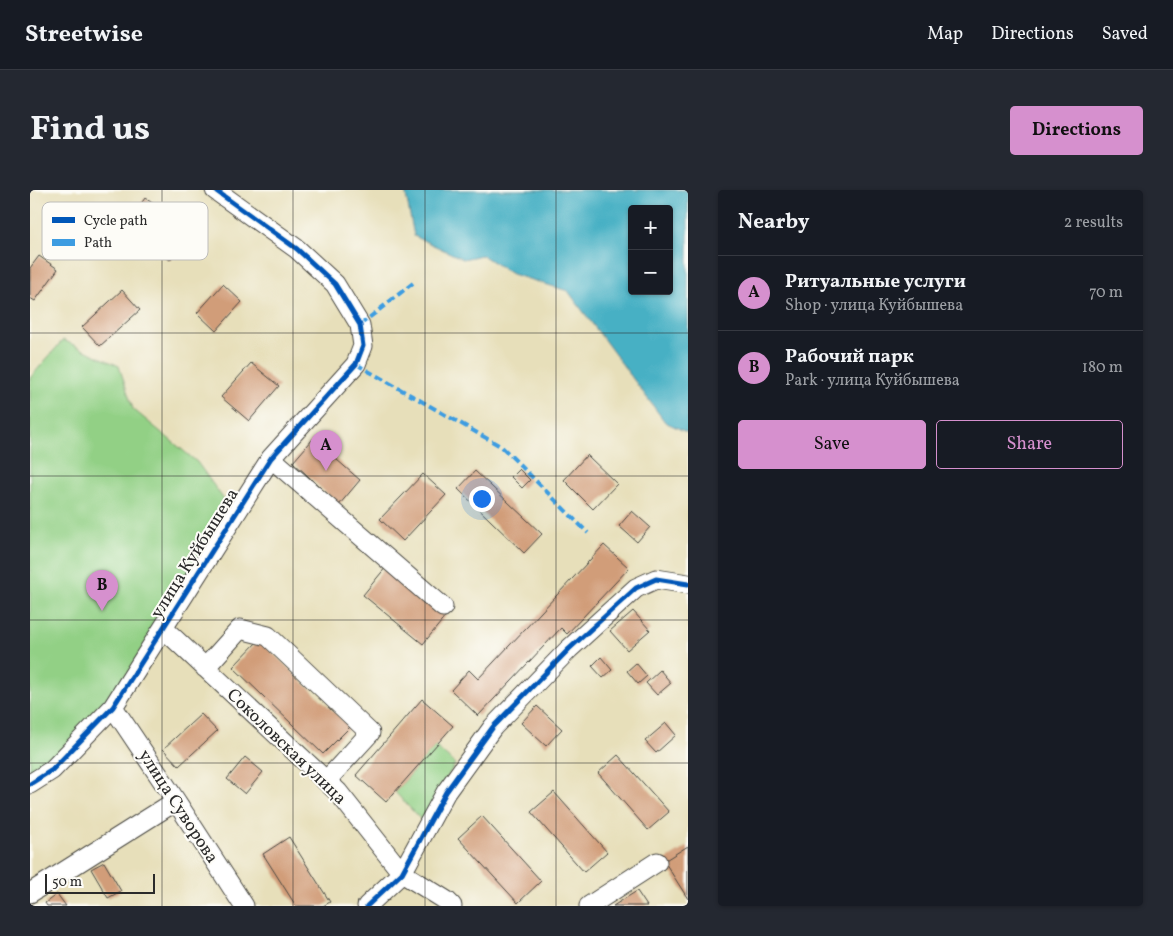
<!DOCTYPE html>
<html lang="en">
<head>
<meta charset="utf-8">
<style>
	:root { --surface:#171b24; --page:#242831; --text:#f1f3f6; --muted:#9ea1a6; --line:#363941; --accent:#d690ce }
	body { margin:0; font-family:Vollkorn,serif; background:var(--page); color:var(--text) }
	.controls { position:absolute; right:15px; top:15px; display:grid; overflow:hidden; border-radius:5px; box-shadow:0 1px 4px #0004 }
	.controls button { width:45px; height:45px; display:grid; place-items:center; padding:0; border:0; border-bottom:1px solid var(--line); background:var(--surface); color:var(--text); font:25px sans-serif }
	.scale { position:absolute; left:15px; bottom:12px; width:110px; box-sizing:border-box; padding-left:5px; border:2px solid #2b2b2b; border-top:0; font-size:14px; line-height:18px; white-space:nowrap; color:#2b2b2b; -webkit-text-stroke:4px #fdfcf7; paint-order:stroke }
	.you { position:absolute; left:451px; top:308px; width:18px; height:18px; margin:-12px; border:4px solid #fff; border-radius:50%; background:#1a73e8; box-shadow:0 0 0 8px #1a73e833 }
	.badge { display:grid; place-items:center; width:32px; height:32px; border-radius:50%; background:var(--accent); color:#111; font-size:16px; font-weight:700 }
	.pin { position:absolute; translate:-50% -41px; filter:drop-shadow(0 1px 2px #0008) }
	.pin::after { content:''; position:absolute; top:26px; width:18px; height:15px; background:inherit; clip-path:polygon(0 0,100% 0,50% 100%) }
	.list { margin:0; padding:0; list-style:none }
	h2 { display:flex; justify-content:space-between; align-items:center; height:65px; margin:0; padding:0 20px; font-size:21px }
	h2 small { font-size:16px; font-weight:400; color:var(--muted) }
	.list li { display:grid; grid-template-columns:32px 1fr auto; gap:15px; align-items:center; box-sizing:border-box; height:75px; padding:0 20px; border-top:1px solid var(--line) }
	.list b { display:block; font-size:19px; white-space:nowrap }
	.list p { margin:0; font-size:16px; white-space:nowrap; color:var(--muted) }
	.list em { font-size:16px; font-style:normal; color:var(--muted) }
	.actions { display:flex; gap:10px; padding:15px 20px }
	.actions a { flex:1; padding:11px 0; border:1px solid var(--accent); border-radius:5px; text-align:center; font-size:18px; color:var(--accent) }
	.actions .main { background:var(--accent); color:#111 }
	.map { position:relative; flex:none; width:658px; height:716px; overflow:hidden; border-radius:5px }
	header { display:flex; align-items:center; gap:30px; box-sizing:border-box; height:70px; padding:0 25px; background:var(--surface); border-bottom:1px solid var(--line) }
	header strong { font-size:24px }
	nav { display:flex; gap:28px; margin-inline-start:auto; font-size:18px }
	.intro { display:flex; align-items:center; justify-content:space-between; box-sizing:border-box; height:120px; padding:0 30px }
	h1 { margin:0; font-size:35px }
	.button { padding:12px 22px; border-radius:5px; background:var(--accent); color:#111; font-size:18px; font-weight:700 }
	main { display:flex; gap:30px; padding:0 30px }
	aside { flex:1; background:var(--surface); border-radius:5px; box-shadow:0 1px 4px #0004 }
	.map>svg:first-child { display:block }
	.green { fill:#92d085; stroke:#5e7e58 }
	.water { fill:#46b0c4; stroke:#386e78; fill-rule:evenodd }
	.building { fill:#d19d79 }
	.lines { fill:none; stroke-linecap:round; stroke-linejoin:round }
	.minor-casing { stroke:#474640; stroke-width:21 }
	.minor { stroke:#fff; stroke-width:19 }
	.quiet { stroke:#3d9ce1; stroke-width:4; stroke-dasharray:8 4; stroke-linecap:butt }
	.cycleway-casing { stroke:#fdfcf7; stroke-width:8 }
	.cycleway { stroke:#0057b8; stroke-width:5 }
	.grid { fill:none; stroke:#2b2b2b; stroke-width:1; stroke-opacity:0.55 }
	.labels { text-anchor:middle; stroke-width:4; stroke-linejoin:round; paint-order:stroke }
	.street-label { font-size:18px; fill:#2b2b2b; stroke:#fdfcf7 }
	.key { fill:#fdfcf7; stroke:#bebdba; stroke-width:1 }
	.key-label { font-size:14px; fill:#2b2b2b }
</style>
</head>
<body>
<header>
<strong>Streetwise</strong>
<nav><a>Map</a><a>Directions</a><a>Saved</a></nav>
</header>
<div class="intro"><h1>Find us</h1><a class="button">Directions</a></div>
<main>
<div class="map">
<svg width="658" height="716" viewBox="0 0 658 716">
	<rect width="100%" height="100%" fill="#fdfcf7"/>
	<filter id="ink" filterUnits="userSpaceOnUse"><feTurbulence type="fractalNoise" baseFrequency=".02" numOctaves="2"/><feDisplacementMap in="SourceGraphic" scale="10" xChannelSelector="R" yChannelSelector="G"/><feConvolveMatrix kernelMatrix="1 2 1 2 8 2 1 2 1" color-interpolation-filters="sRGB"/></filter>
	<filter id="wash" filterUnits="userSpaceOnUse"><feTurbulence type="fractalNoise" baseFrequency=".0096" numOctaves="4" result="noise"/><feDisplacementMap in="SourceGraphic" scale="20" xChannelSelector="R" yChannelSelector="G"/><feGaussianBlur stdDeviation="1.12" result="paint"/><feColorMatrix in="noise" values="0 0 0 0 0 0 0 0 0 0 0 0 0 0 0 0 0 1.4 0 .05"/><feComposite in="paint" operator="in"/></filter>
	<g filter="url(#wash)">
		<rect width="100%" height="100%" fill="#e7dfba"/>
		<!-- green -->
		<path class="green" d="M 33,150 L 89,176 L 103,219 L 167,272 L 205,325 L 83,517 L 0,594 L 0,188 Z
			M 405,556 L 425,574 L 392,631 L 365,602 Z"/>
		<!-- water -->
		<path class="water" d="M 375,0 L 658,0 L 658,243 L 635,232 L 538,101 L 482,84 L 452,65 L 433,69 L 384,46 ZM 602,19 L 639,19 L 639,101 L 602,101 Z"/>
		<g id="blocks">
			<!-- building -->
			<path class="building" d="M 115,8 L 161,40 L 140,70 L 94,38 Z
				M 9,66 L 28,79 L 5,111 L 0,108 L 0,78 Z
				M 193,94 L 212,112 L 186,141 L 167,123 Z
				M 92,100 L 110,120 L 70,156 L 52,137 Z
				M 221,173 L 249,196 L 219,231 L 191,207 Z
				M 283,249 L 330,290 L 309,315 L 263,272 Z
				M 557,265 L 587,294 L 563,319 L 534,290 Z
				M 489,279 L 500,290 L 492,298 L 481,287 Z
				M 445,281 L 512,344 L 494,363 L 428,299 Z
				M 393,284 L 416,305 L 373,351 L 350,329 Z
				M 602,321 L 620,337 L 607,352 L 589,336 Z
				M 574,355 L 599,378 L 537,444 L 531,438 L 448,526 L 421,500 L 439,480 L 448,489 Z
				M 356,377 L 416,426 L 393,454 L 333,405 Z
				M 603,421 L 620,440 L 597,460 L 580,441 Z
				M 229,450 L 320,537 L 293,564 L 203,477 Z
				M 571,467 L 582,480 L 573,488 L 562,476 Z
				M 606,473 L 617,486 L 608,494 L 597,481 Z
				M 630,480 L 641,493 L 627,505 L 616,493 Z
				M 392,509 L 423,536 L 356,612 L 326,585 Z
				M 507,516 L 532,539 L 516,556 L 491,533 Z
				M 171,524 L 187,541 L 149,576 L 133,559 Z
				M 636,533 L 646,545 L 626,563 L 615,551 Z
				M 588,565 L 639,622 L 618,640 L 568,583 Z
				M 215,567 L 233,582 L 215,604 L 197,589 Z
				M 524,602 L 577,662 L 554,682 L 501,622 Z
				M 452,626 L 511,691 L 488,713 L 428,648 Z
				M 259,647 L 300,712 L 293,716 L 266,716 L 233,664 Z
				M 658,656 L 658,709 L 634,671 Z
				M 74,672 L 91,701 L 78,708 L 61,679 Z
				M 607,701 L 617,716 L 583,716 Z
				M 27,704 L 36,716 L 17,716 L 15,713 Z"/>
		</g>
	</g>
	<g filter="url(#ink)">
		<use href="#blocks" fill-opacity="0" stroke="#474640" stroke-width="1"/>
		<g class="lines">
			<defs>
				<path id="minor" d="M 241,268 L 413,417
					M 133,438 L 308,602 L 372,683 L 417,711 L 422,716
					M 175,478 L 210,439 L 238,446 L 340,543 L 296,591
					M 83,517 L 146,611 L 214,716
					M 0,594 L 22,580 L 83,517 L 241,268 L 326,174 L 333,156 L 330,135 L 305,94 L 267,59 L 185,0
					M 0,703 L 146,611
					M 337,716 L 372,683 L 416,602 L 463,537 L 539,459 L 606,398 L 626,389 L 658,394
					M 559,716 L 627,672"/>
			</defs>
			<!-- minor casing -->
			<use href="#minor" class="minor-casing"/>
			<!-- minor -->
			<use href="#minor" class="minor"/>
			<!-- quiet -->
			<path class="quiet" d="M 330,135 L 383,93
				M 326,174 L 472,257 L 558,343"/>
			<defs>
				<path id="cycleway" d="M 0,594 L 22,580 L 83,517 L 241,268 L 326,174 L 333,156 L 330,135 L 305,94 L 267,59 L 185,0
					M 337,716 L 372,683 L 416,602 L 463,537 L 539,459 L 606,398 L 626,389 L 658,394"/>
			</defs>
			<!-- cycleway casing -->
			<use href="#cycleway" class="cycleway-casing"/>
			<!-- cycleway -->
			<use href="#cycleway" class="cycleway"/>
		</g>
	</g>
	<!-- grid -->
	<path class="grid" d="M 132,0 L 132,716M 263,0 L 263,716M 395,0 L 395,716M 526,0 L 526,716M 0,143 L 658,143M 0,286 L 658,286M 0,430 L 658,430M 0,573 L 658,573"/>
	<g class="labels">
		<!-- street labels -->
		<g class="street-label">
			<text transform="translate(164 363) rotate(-58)" y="6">улица Куйбышева</text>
			<text transform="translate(257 556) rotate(44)" y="6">Соколовская улица</text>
			<text transform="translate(149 616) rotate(57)" y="6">улица Суворова</text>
		</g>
	</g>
	<!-- legend -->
	<rect x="12" y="12" width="166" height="58" rx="8" class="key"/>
	<rect x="22" y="27" width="23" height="6" fill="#0057b8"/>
	<rect x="22" y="49" width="23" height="7" fill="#3d9ce1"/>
	<g class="key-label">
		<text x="54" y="35">Cycle path</text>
		<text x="54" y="57">Path</text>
	</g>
</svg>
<div class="controls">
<button>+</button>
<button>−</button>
</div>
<div class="scale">50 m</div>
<div class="you"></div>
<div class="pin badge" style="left:296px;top:281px">A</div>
<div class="pin badge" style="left:72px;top:421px">B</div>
</div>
<aside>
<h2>Nearby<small>2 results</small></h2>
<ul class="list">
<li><span class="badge">A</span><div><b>Ритуальные услуги</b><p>Shop · улица Куйбышева</p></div><em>70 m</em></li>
<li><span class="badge">B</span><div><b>Рабочий парк</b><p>Park · улица Куйбышева</p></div><em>180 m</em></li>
</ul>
<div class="actions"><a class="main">Save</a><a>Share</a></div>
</aside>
</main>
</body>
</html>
